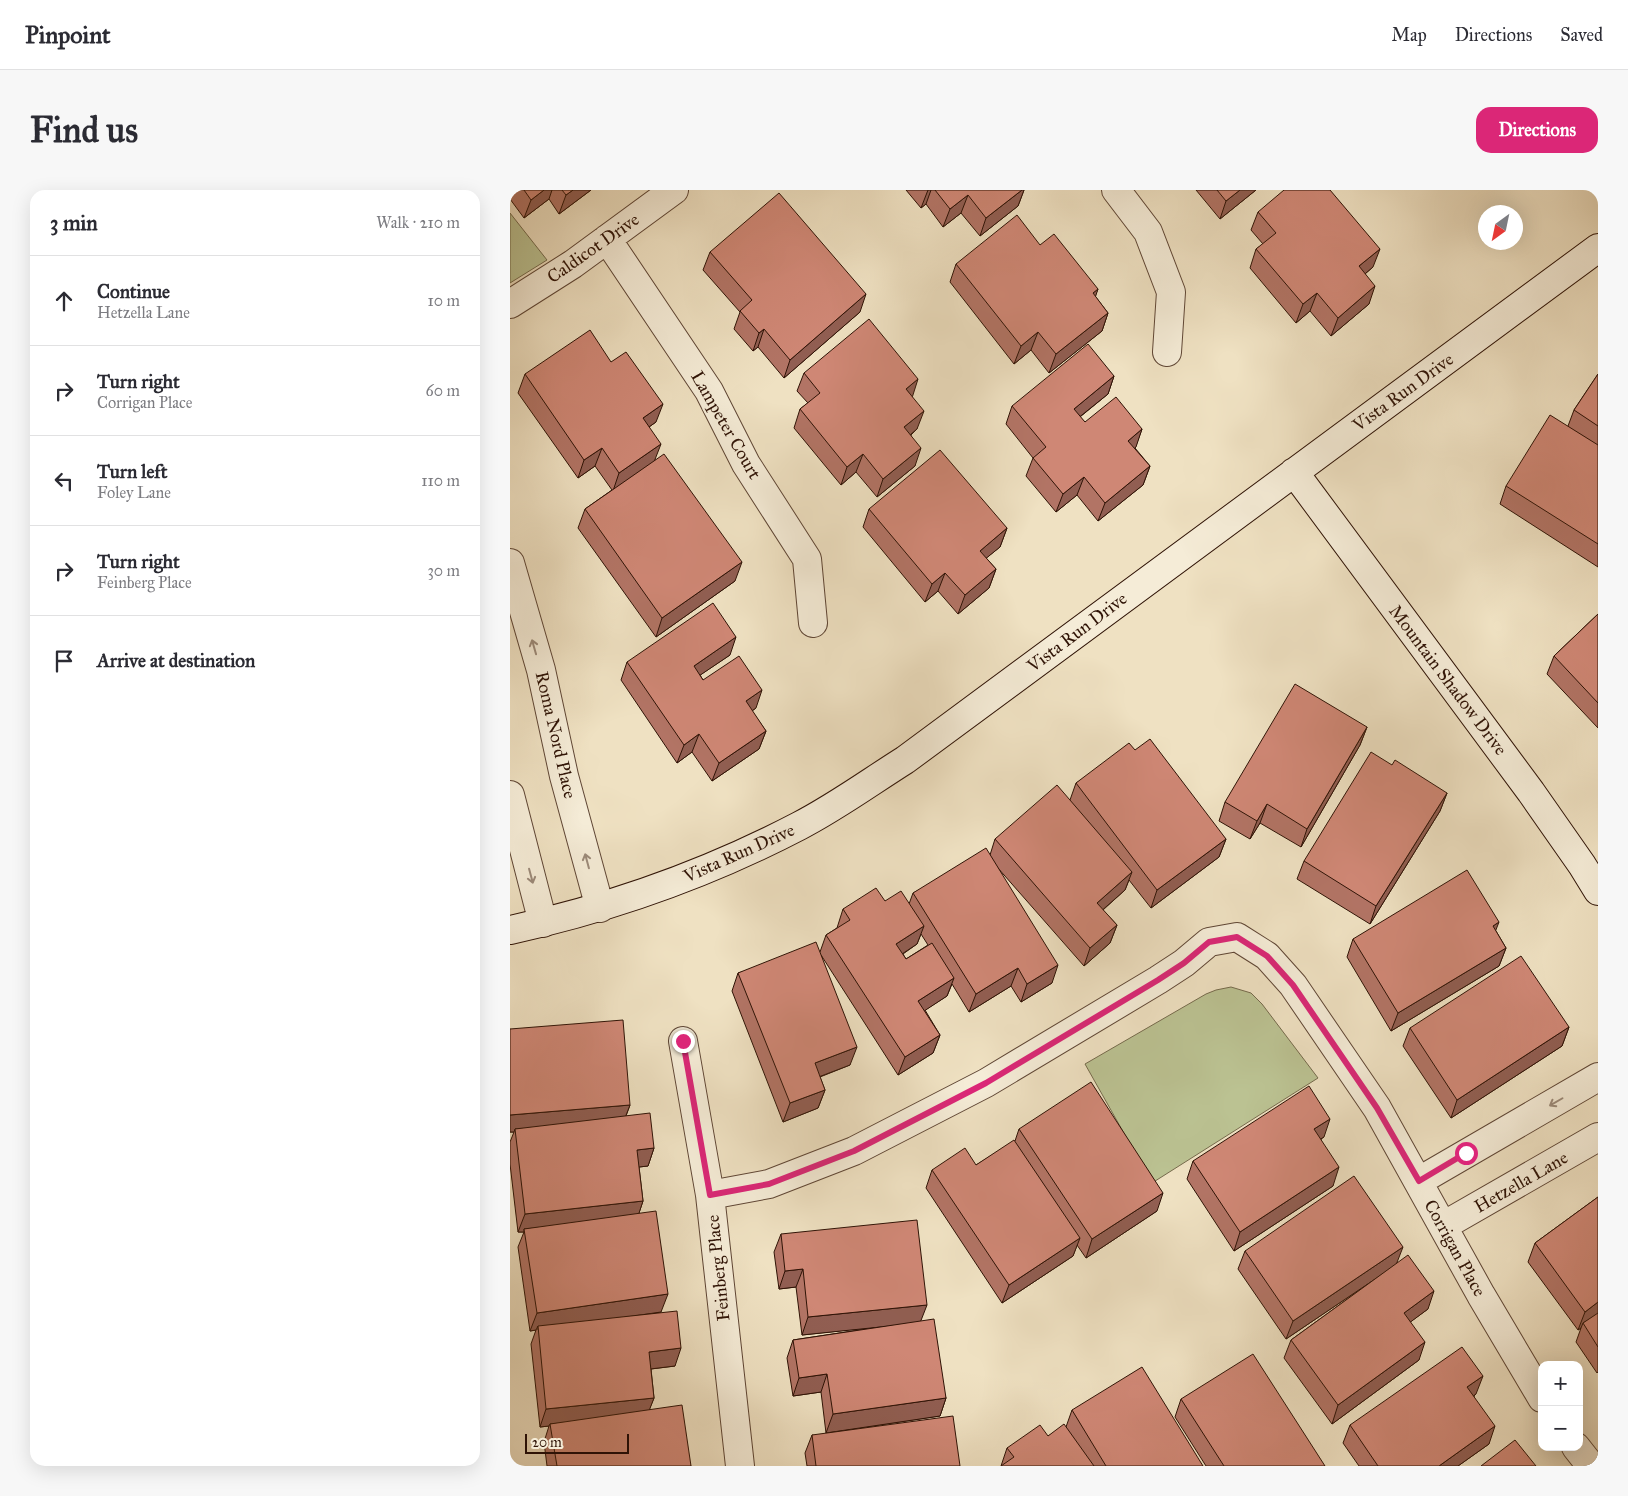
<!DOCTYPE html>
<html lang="en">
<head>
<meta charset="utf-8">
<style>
	:root { --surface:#fff; --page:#f7f7f7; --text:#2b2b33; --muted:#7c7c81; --line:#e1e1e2; --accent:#db2777 }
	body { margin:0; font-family:"IM FELL Great Primer",serif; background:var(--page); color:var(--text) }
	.controls { position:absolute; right:15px; bottom:15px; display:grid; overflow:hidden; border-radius:10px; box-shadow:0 5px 20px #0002 }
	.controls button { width:45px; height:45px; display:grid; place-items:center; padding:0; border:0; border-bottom:1px solid var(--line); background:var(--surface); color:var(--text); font:25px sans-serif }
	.compass { position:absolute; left:968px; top:15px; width:45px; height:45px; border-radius:50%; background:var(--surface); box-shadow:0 5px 20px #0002; rotate:213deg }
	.scale { position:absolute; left:15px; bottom:12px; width:104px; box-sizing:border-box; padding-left:5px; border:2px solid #2f1306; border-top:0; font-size:14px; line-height:18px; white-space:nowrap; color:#2f1306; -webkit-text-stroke:4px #f5ecd7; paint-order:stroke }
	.stop { position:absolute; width:15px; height:15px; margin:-11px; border:4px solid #db2777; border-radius:50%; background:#fff }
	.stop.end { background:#db2777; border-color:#fff; box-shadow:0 1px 5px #0008 }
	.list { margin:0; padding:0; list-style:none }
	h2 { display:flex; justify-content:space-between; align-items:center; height:65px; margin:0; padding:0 20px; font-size:21px }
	h2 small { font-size:16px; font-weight:400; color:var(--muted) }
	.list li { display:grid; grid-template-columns:32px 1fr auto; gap:15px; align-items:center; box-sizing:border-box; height:90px; padding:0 20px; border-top:1px solid var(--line) }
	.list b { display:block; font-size:19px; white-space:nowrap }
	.list p { margin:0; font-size:16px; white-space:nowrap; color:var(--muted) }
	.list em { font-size:16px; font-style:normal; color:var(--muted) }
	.icon { flex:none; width:28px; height:28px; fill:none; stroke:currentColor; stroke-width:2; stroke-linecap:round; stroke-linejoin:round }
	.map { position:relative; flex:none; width:1088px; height:1276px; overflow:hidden; border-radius:15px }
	header { display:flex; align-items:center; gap:30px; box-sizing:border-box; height:70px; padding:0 25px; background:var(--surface); border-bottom:1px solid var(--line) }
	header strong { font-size:24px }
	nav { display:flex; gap:28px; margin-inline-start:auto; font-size:18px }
	.intro { display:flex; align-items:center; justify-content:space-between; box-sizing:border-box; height:120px; padding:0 30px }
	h1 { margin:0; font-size:35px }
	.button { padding:12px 22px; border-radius:15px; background:var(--accent); color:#fff; font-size:18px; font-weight:700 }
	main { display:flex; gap:30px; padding:0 30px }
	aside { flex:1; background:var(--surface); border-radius:15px; box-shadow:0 5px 20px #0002 }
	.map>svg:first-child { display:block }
	.green { fill:#bbc292; stroke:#756a4c }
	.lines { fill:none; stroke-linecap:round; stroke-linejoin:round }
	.street-casing { stroke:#5f4635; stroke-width:30 }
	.secondary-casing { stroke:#2f1306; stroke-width:30 }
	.street { stroke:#f5ecd7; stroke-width:28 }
	.secondary { stroke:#f5ecd7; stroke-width:28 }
	.wall { fill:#b27465; stroke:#2f1306; fill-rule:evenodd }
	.shaded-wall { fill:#915e52; stroke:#2f1306 }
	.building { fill:#cf8775; stroke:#2f1306 }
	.oneway { stroke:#9c8a79 }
	.route { stroke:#db2777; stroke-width:6 }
	.labels { text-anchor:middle; stroke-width:4; stroke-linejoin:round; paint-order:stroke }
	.street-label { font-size:18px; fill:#2f1306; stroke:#f5ecd7 }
</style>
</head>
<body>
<header>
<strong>Pinpoint</strong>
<nav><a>Map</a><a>Directions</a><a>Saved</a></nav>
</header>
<div class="intro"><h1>Find us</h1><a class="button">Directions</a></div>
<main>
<aside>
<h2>3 min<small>Walk · 210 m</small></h2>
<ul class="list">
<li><svg class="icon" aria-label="ahead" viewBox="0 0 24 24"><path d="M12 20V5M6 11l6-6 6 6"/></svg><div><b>Continue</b><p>Hetzella Lane</p></div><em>10 m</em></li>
<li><svg class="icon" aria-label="right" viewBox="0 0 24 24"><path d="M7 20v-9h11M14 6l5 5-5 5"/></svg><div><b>Turn right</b><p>Corrigan Place</p></div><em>60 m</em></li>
<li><svg class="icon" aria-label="left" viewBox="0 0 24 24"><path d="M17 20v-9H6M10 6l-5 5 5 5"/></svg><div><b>Turn left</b><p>Foley Lane</p></div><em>110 m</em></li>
<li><svg class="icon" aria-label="right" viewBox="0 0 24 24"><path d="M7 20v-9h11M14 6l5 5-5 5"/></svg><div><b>Turn right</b><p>Feinberg Place</p></div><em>30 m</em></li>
<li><svg class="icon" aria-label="arrive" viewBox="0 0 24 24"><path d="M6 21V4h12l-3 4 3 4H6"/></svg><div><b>Arrive at destination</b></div></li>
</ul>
</aside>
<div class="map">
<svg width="1088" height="1276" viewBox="0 0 1088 1276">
	<rect width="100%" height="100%" fill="#efe1c2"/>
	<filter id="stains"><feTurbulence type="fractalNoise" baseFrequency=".004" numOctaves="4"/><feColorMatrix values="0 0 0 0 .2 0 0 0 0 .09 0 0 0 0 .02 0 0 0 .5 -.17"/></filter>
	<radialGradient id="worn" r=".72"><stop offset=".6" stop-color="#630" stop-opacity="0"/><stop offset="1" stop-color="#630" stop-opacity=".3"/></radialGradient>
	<!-- green -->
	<path class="green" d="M 0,23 L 37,70 L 0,93 Z
		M 721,797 L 741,803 L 752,814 L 808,888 L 642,993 L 575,874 L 696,804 L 706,800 Z"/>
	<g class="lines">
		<defs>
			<path id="street" d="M 606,0 L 638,42 L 661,102 L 657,162
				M 97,49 L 199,201 L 236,274 L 297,369 L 303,433
				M 0,114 L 63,74 L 164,0
				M 0,373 L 31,480 L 54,586 L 90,718
				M 0,605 L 33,733
				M 173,851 L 200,1005 L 230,1276
				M 909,991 L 1088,887
				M 200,1005 L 259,994 L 344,961 L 476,893 L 648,790 L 674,773 L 699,752 L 727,747 L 757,766 L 783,795 L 867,918 L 971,1105 L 1032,1208
				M 933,1036 L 1088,947
				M 1066,1257 L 1081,1276"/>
			<path id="secondary" d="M 784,282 L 1021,602 L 1072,675 L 1088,701
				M 0,740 C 101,718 197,684 289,636 C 326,617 360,592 395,570 L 1088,58"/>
		</defs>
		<!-- street casing -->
		<use href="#street" class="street-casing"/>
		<!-- secondary casing -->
		<use href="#secondary" class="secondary-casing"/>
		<!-- street -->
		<use href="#street" class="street"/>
		<!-- secondary -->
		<use href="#secondary" class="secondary"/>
	</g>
	<!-- wall -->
	<path class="wall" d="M 0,0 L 81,0 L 49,24 L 39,9 L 14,28 L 0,9 Z
		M 396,0 L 514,0 L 508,16 L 470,46 L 451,23 L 433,37 L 416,14 L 411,18 Z
		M 686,0 L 746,0 L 710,29 Z
		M 748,22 L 863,77 L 855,84 L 859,114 L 821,146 L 800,121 L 786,133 L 740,78 L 746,59 L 753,54 L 741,40 Z
		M 530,55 L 588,99 L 585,106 L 598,123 L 592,141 L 539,183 L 521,160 L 504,174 L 440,92 L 446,74 Z
		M 200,62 L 350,122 L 274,188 L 248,157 L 243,161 L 224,139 L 230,122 L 193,80 Z
		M 101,172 L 146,232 L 139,237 L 145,270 L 225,391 L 146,447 L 68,338 L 75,319 L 102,300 L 85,276 L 68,288 L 8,203 L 15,184 Z
		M 294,183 L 402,207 L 407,239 L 401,245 L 405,276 L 367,307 L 346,282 L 331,295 L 284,238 L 290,219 L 298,213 L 287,201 Z
		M 1088,184 L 1088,377 L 990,314 L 996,296 L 1058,236 L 1064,220 Z
		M 604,186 L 598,204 L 570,227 L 575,232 L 632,239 L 625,258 L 640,276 L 633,295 L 588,331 L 567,305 L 546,322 L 516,286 L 523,268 L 496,234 L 502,216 Z
		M 359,319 L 497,338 L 490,357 L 476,368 L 486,379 L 479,398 L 448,424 L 428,401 L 415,412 L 353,337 Z
		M 1088,424 L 1088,538 L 1037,484 L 1044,466 Z
		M 220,465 L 190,485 L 193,490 L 246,518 L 242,521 L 256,541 L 249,559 L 202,591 L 182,562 L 167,573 L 111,490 L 117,472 Z
		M 857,537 L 850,555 L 791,657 L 750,633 L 740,649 L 709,631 L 715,612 Z
		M 625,560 L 716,649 L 709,667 L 641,718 L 619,690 L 615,700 L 593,720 L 607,735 L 600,753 L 574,776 L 487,677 L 542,793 L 511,812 L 501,796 L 459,822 L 442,794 L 437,806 L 415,820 L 430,845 L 423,863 L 388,885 L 311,765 L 340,875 L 310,887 L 315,900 L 308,918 L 273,932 L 222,801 L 228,783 L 310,762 L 316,745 L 327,738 L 333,719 L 375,711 L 399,714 L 403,703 L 480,665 L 485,649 L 560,610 L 566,593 ZM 411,744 L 418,755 L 396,769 L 393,764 L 407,754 Z
		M 937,603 L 930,621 L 860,734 L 787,689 L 794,671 Z
		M 986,741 L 996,758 L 989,776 L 881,841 L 837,767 L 843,749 Z
		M 1059,837 L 1052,856 L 941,928 L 893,856 L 900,838 Z
		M 0,839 L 120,915 L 116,926 L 144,958 L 138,976 L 129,977 L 133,1011 L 129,1023 L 151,1122 L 141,1124 L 165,1176 L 141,1179 L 144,1208 L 139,1220 L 181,1276 L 37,1276 L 34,1252 L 39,1236 L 30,1237 L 21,1154 L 26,1140 L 20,1141 L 8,1057 L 14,1042 L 8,1042 L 0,974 L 0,952 L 4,942 L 0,942 Z
		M 509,939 L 647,1021 L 576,1068 L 567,1055 L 563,1066 L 492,1113 L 416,998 L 422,980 L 466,975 L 505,951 Z
		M 814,947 L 811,949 L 823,996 L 724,1061 L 677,989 L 683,971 Z
		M 1088,1007 L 1088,1182 L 1087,1183 L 1066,1152 L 1071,1138 L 1068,1140 L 1018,1072 L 1025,1053 Z
		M 271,1044 L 411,1131 L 436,1208 L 430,1226 L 316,1243 L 311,1202 L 283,1206 L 277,1168 L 283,1150 L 375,1136 L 292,1145 L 286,1097 L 269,1099 L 264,1062 Z
		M 735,1061 L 886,1074 L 918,1119 L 900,1132 L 909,1170 L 822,1234 L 774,1168 L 781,1150 L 865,1089 L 776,1149 L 728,1079 Z
		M 966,1204 L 964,1206 L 979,1254 L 948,1276 L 849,1276 L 833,1253 L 840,1235 Z
		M 671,1209 L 815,1276 L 696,1276 L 665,1227 Z
		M 562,1220 L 693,1276 L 491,1276 L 497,1258 L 538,1246 L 556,1237 Z
		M 302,1245 L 450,1276 L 297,1276 L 295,1263 Z"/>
	<!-- shaded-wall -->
	<path class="shaded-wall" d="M 34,0 L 42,0 L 39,9 L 14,28 L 21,10 Z
		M 63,0 L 81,0 L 49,24 L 56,5 Z
		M 418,0 L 421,0 L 416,14 L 411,18 Z
		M 512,0 L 514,0 L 508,16 L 470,46 L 476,28 Z
		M 730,0 L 746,0 L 710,29 L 716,11 Z
		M 458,5 L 451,23 L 433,37 L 440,19 Z
		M 870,59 L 863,77 L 842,95 L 849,76 Z
		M 865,96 L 859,114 L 821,146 L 828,128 Z
		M 588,99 L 582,117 L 583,103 Z
		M 807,103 L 800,121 L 786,133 L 793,114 Z
		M 356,104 L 350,122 L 274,188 L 280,170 Z
		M 598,123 L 592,141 L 539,183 L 546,164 Z
		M 254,139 L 248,157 L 243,161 L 249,143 Z
		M 528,142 L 521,160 L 504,174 L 511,156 Z
		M 604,186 L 598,204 L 557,237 L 564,219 Z
		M 408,189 L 402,208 L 396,199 Z
		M 153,214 L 146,232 L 126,246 L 133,228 Z
		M 414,221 L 407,239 L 388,255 L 394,237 Z
		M 632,239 L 626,257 L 612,269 L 618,251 Z
		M 151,254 L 144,272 L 103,301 L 109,283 Z
		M 92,258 L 85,276 L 68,288 L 74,270 Z
		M 411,258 L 405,276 L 367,307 L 373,289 Z
		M 353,264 L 346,282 L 331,295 L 337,277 Z
		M 640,276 L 633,295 L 588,331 L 595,313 Z
		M 574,287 L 567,305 L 546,322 L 553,304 Z
		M 497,338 L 490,357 L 463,379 L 470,361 Z
		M 232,372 L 225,391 L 146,447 L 152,428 Z
		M 486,379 L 479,398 L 448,424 L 455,405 Z
		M 435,383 L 428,401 L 415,412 L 422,394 Z
		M 226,447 L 220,465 L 177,494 L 184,476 Z
		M 252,500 L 246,518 L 229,530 L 236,511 Z
		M 857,537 L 850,555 L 791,657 L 797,639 Z
		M 256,541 L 249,559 L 202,591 L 209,573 Z
		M 189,544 L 182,562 L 167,573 L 174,555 Z
		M 937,603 L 930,621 L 860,734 L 866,716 Z
		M 757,614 L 750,633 L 740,649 L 747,631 Z
		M 716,649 L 709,667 L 641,718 L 647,700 Z
		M 622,682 L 615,700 L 580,731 L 587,713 Z
		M 989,732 L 982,750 L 983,736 Z
		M 607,735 L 600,753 L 574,776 L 580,758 Z
		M 414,736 L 407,754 L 380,772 L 386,754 Z
		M 996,758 L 989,776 L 881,841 L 888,823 Z
		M 548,775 L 542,793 L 511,812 L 517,794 Z
		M 508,778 L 501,796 L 459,822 L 466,804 Z
		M 444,788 L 437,806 L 402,829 L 408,811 Z
		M 1059,837 L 1052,856 L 941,928 L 947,910 Z
		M 430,845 L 423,863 L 388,885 L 395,867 Z
		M 347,857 L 340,875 L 298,891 L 305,873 Z
		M 315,900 L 308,918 L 273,932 L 280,913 Z
		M 120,915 L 113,933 L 5,939 L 4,942 L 0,942 L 0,925 Z
		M 820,929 L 814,947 L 797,957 L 804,939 Z
		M 144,958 L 138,976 L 120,978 L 127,960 Z
		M 829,977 L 823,996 L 724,1061 L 730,1042 Z
		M 653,1003 L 647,1021 L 576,1068 L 582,1049 Z
		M 133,1011 L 127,1029 L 14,1039 L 14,1042 L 8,1042 L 15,1024 Z
		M 570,1048 L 563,1066 L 492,1113 L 499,1095 Z
		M 893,1057 L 886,1075 L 776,1149 L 783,1131 Z
		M 293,1079 L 286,1097 L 269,1099 L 275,1081 Z
		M 924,1101 L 918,1119 L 887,1142 L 894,1123 Z
		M 158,1104 L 151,1122 L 28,1140 L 28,1136 L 26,1140 L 20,1141 L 27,1123 Z
		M 1088,1112 L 1088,1125 L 1073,1133 L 1071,1138 L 1068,1140 L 1075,1122 Z
		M 417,1115 L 410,1133 L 292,1145 L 298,1127 Z
		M 915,1152 L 909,1170 L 822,1234 L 828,1215 Z
		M 171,1158 L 165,1176 L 132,1180 L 139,1162 Z
		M 317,1184 L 311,1202 L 283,1206 L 289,1188 Z
		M 973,1186 L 966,1204 L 951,1215 L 957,1197 Z
		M 144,1208 L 137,1226 L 40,1234 L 39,1236 L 30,1237 L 36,1219 Z
		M 436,1208 L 430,1226 L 316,1243 L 323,1224 Z
		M 985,1236 L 979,1254 L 948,1276 L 929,1276 Z"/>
	<!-- building -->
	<path class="building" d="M 14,0 L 34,0 L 21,10 Z
		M 52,0 L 63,0 L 56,5 Z
		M 425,0 L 512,0 L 476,28 L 458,5 L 440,19 Z
		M 707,0 L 730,0 L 716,11 Z
		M 774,0 L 820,0 L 870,59 L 849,76 L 865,96 L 828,128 L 807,103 L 793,114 L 746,59 L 766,43 L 748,22 Z
		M 269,3 L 356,104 L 280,170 L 254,139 L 249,143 L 230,121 L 242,110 L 200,62 Z
		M 507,25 L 530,55 L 544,44 L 588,99 L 583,103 L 598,123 L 546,164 L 528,142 L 511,156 L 446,74 Z
		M 359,129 L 408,189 L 396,199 L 414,221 L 394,237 L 411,258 L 373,289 L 353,264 L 337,277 L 290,219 L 310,203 L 294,183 Z
		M 80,140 L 101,172 L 116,162 L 153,214 L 133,228 L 151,254 L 109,283 L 92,258 L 74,270 L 15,184 Z
		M 578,154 L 604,186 L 564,219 L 575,232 L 606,207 L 632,239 L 618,251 L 640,276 L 595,313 L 574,287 L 553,304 L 523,268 L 536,257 L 502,216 Z
		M 1088,184 L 1088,236 L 1064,220 Z
		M 1040,225 L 1088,255 L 1088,354 L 996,296 Z
		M 430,260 L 497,338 L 470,361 L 486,379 L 455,405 L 435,383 L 422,394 L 359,319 Z
		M 154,264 L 232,372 L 152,428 L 75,319 Z
		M 203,413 L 226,447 L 184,476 L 193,490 L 229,466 L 252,500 L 236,511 L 256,541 L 209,573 L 189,544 L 174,555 L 117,472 Z
		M 1088,424 L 1088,513 L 1044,466 Z
		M 785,494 L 857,537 L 797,639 L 757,614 L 747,631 L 715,612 Z
		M 640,549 L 716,649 L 647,700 L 566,593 L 619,553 L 625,560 Z
		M 861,562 L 882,575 L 885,570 L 937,603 L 866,716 L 794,671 Z
		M 547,595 L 622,682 L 587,713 L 607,735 L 580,758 L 485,649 Z
		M 476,658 L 548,775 L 517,794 L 508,778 L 466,804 L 403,703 Z
		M 957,680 L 989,732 L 983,736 L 996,758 L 888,823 L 843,749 Z
		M 366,698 L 375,711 L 391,701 L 414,736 L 386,754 L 396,769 L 422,753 L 444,788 L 408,811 L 430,845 L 395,867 L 316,745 L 340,730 L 333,719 Z
		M 306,752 L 347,857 L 305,873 L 315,900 L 280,913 L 228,783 Z
		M 1011,766 L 1059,837 L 947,910 L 900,838 Z
		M 113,830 L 120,915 L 0,925 L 0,839 Z
		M 581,892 L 653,1003 L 582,1049 L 509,939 Z
		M 799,896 L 820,929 L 804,939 L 829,977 L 730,1042 L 683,971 Z
		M 140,923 L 144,958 L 127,960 L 133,1011 L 15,1024 L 5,939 Z
		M 504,950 L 570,1048 L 499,1095 L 422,980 L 455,958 L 466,975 Z
		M 844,986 L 893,1057 L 783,1131 L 735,1061 Z
		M 1088,1007 L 1088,1112 L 1075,1122 L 1025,1053 Z
		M 146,1021 L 158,1104 L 27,1123 L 14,1039 Z
		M 407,1030 L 417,1115 L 298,1127 L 293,1079 L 275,1081 L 271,1044 Z
		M 898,1065 L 924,1101 L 894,1123 L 915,1152 L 828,1215 L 781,1150 Z
		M 167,1121 L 171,1158 L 139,1162 L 144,1208 L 36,1219 L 28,1136 Z
		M 1088,1123 L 1088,1157 L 1073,1133 Z
		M 424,1129 L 436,1208 L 323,1224 L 317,1184 L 289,1188 L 283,1150 Z
		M 952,1157 L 973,1186 L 957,1197 L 985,1236 L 929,1276 L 868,1276 L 840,1235 Z
		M 743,1164 L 815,1276 L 714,1276 L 671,1209 Z
		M 632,1177 L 693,1276 L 596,1276 L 562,1220 Z
		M 172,1215 L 181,1276 L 47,1276 L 40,1234 Z
		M 443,1226 L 450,1276 L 306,1276 L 302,1245 Z
		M 554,1234 L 584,1276 L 491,1276 L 504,1267 L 497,1258 L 530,1235 L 538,1246 Z
		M 1005,1250 L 1026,1276 L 971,1276 Z"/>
	<!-- one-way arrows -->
	<defs><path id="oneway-shaft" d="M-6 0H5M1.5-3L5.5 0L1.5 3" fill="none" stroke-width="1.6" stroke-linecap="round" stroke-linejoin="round" transform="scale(1.25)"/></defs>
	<g class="oneway">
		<use href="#oneway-shaft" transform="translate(24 457) rotate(-106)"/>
		<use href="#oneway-shaft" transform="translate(77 671) rotate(-105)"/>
		<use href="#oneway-shaft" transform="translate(21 686) rotate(75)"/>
		<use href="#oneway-shaft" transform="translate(1046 912) rotate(150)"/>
	</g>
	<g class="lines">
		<!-- route -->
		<path class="route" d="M 173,851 L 200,1005 L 259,994 L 344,961 L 476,893 L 648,790 L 674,773 L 699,752 L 727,747 L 757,766 L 783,795 L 867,918 L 909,991 L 956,963"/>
	</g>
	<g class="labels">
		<!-- street labels -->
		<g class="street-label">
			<text transform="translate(83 58) rotate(-35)" y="6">Caldicot Drive</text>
			<text transform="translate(893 202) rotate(-36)" y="6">Vista Run Drive</text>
			<text transform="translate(216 235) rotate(60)" y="6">Lampeter Court</text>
			<text transform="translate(567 442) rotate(-37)" y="6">Vista Run Drive</text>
			<text transform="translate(938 490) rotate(53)" y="6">Mountain Shadow Drive</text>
			<text transform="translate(46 545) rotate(77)" y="6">Roma Nord Place</text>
			<text transform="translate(229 663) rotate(-24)" y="6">Vista Run Drive</text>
			<text transform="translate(1011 992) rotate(-30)" y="6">Hetzella Lane</text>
			<text transform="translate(945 1058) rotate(61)" y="6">Corrigan Place</text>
			<text transform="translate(208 1078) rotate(-96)" y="6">Feinberg Place</text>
		</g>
	</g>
	<rect width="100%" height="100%" filter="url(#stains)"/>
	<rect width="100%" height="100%" fill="url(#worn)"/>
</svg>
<div class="controls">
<button>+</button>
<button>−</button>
</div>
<svg class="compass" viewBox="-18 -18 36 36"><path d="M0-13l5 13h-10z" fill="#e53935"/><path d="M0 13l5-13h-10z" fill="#7c7c81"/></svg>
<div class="scale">20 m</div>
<div class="stop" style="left:956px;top:963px"></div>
<div class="stop end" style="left:173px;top:851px"></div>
</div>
</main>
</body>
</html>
